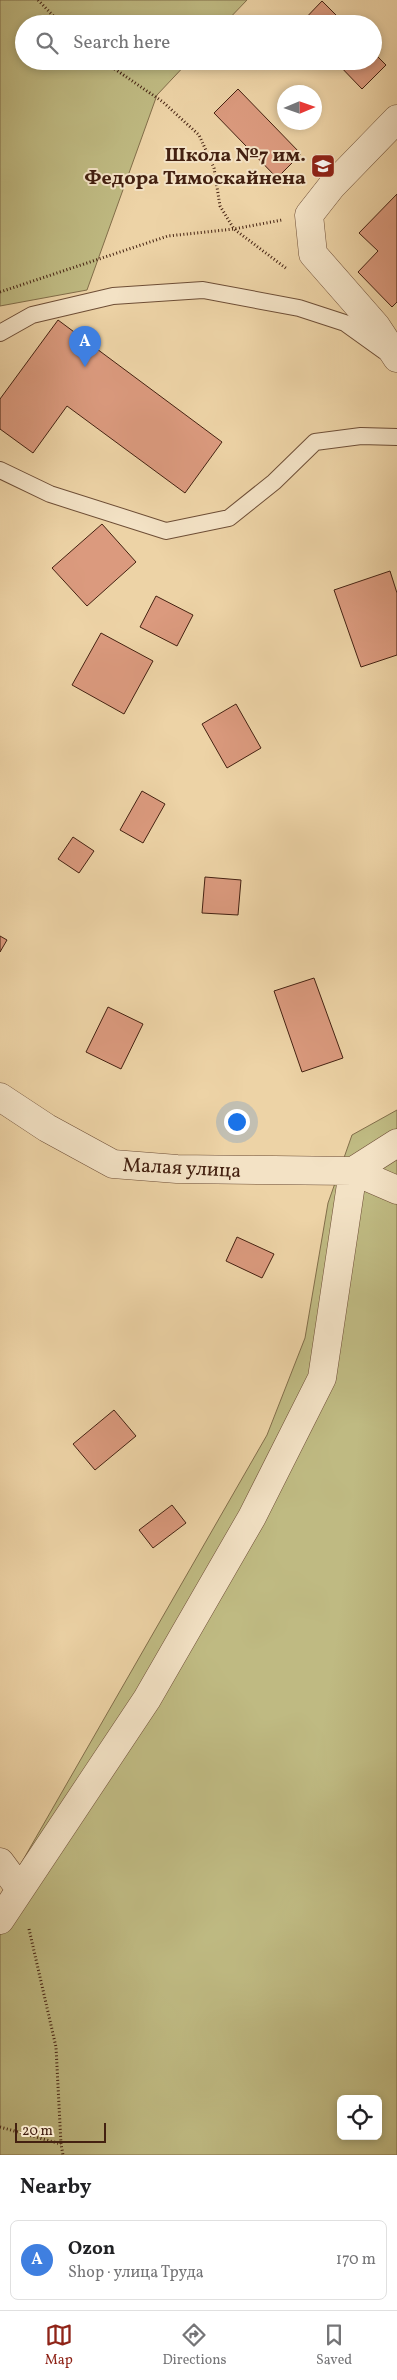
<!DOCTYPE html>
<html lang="en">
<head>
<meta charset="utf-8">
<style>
	:root { --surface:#fff; --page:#f6f6f6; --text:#202124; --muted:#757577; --line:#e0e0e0; --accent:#8f2418 }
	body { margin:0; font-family:Vollkorn,serif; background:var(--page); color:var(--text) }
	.controls { position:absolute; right:15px; bottom:15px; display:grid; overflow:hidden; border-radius:8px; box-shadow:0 2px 8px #0003 }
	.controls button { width:45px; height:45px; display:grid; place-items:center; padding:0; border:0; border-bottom:1px solid var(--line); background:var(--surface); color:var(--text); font:25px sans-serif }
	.compass { position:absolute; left:277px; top:85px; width:45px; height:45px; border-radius:50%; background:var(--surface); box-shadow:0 2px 8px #0003; rotate:88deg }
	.scale { position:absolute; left:15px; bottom:12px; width:91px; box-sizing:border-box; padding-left:5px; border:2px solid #442111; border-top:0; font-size:14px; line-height:18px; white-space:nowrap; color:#442111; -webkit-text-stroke:4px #f3e2c5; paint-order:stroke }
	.you { position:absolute; left:236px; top:1121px; width:18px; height:18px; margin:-12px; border:4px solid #fff; border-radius:50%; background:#1a73e8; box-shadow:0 0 0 8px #1a73e833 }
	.badge { display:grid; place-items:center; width:32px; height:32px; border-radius:50%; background:var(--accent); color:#fff; font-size:16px; font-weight:700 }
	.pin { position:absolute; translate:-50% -41px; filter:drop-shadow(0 1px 2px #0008) }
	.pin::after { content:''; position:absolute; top:26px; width:18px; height:15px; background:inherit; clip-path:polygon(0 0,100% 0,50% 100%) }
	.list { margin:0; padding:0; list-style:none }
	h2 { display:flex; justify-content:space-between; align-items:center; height:65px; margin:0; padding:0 20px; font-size:21px }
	h2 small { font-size:16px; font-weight:400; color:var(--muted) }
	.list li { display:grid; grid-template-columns:32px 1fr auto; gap:15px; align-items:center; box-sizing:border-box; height:80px; margin:0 10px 10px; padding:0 10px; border:1px solid var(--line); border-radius:8px }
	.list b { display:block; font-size:19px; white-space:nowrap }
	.list p { margin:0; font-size:16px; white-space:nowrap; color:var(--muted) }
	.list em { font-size:16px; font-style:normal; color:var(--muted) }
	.icon { flex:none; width:28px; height:28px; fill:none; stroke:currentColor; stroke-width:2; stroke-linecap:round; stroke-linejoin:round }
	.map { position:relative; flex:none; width:397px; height:2155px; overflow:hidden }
	.search { position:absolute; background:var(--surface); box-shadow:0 2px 8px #0003; left:15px; right:15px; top:15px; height:55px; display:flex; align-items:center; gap:12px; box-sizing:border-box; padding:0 18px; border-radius:28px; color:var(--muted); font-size:19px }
	.sheet { height:155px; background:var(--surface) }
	nav { display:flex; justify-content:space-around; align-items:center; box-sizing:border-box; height:70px; border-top:1px solid var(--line); background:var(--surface); font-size:14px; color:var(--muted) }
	nav a { display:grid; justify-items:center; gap:2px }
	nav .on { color:var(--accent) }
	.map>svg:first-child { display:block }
	.green { fill:#bfba82; stroke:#826e4a; fill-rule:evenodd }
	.building { fill:#db9a7e; stroke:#442111 }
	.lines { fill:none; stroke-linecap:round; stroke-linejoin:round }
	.lane-casing { stroke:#6e4e36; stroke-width:18 }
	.street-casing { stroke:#6e4e36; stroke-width:29 }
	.path { stroke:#442111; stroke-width:3; stroke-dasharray:1 2.5; stroke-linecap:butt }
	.lane { stroke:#f3e2c5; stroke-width:16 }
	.street { stroke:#f3e2c5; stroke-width:28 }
	.labels { text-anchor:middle; stroke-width:4; stroke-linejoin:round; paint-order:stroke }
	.poi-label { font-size:20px; font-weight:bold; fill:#442111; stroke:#f3e2c5; text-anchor:end }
	.street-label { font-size:20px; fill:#442111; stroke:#f3e2c5 }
</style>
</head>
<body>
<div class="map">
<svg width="397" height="2155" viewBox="0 0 397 2155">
	<rect width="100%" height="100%" fill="#edd3a6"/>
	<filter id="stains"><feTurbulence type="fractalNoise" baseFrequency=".004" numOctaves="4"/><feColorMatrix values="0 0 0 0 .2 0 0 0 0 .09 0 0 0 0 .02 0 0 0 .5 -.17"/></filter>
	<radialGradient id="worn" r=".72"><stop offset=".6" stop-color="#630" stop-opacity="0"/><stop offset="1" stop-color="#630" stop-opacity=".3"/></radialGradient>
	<!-- green -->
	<path class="green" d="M 0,0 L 247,0 L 224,24 L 24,24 L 24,61 L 189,61 L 157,95 L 87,290 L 0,306 Z
		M 397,1110 L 397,2155 L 0,2155 L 0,1900 L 267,1435 L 305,1338 L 328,1203 L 352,1135 ZM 341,2099 L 378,2099 L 378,2136 L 341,2136 Z"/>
	<!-- building -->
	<path class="building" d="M 322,1 L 345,24 L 300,24 Z
		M 373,52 L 386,65 L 362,89 L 335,61 L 373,61 Z
		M 238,89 L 301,154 L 277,178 L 214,113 Z
		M 397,194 L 397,302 L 392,307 L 358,272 L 378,251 L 359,233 Z
		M 58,320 L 222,442 L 185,493 L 67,406 L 33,453 L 0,429 L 0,399 Z
		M 102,524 L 136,562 L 87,606 L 52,568 Z
		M 390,571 L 397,593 L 397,655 L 361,667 L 334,590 Z
		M 156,596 L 193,615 L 177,646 L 140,627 Z
		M 101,633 L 153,661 L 124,714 L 72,685 Z
		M 236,704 L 261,748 L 227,768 L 202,724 Z
		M 142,791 L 165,804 L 143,843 L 120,830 Z
		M 73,837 L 94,851 L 79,873 L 58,859 Z
		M 205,877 L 241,880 L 238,915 L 202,913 Z
		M 0,936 L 7,940 L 0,952 Z
		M 314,978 L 343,1058 L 302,1072 L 274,991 Z
		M 108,1007 L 143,1024 L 121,1069 L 86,1052 Z
		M 237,1237 L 274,1254 L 262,1278 L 226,1261 Z
		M 114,1410 L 136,1436 L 95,1470 L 73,1444 Z
		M 172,1505 L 186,1523 L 153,1548 L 139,1530 Z"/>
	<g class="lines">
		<defs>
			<path id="lane" d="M 0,333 L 32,315 L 113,296 L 203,290 L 299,308 L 345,323 L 384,351
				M 0,470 L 50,494 L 166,531 L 229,518 L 274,482 L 315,442 L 361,436 L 397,437"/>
			<path id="street" d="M 397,119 L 331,187 L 309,215 L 313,254 L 376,326 L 397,358
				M 0,1097 L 47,1128 L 113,1164 L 177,1169 L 353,1171 L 397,1190
				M 353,1171 L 397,1143
				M 0,1862 L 20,1889
				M 0,1920 L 147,1699 L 252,1517 L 322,1378 L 353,1171"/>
		</defs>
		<!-- lane casing -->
		<use href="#lane" class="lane-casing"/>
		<!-- street casing -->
		<use href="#street" class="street-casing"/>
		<!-- path -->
		<path class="path" d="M 38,0 L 61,24
			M 103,61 L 163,102 L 199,135 L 214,168 L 220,206 L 234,229 L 287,269
			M 0,292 L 168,236 L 234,229 L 282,220
			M 29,1929 L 56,2047 L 61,2144 L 63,2155
			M 0,2127 L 61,2144"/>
		<!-- lane -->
		<use href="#lane" class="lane"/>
		<!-- street -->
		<use href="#street" class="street"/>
	</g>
	<!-- icons -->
	<defs>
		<symbol id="school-square" viewBox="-11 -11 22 22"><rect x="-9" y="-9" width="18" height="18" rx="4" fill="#8f2418" stroke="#f3e2c5"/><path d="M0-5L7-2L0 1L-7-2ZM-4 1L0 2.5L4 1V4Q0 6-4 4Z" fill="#fff"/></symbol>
	</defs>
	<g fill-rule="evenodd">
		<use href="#school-square" x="309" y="152" width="28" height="28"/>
	</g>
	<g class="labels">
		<!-- poi labels -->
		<g class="poi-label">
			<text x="306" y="161">Школа №7 им.<tspan x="306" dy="23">Федора Тимоскайнена</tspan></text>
		</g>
		<!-- street labels -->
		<g class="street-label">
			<text transform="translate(182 1167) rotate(3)" y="7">Малая улица</text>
		</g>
	</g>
	<rect width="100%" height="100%" filter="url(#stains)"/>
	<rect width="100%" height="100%" fill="url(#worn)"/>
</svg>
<div class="controls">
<button><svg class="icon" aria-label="locate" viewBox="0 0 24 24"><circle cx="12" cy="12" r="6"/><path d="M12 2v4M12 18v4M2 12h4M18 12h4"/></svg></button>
</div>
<svg class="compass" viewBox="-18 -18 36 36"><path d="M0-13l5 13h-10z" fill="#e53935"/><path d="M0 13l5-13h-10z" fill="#757577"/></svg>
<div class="scale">20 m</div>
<div class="you"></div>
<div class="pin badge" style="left:85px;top:367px;background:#3f7fe0">A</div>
<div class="search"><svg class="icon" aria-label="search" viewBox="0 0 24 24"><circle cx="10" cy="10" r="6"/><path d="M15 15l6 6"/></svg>Search here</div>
</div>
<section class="sheet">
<h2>Nearby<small></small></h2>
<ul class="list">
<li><span class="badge" style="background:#3f7fe0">A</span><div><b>Ozon</b><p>Shop · улица Труда</p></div><em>170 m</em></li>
</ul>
</section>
<nav>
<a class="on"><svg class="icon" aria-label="map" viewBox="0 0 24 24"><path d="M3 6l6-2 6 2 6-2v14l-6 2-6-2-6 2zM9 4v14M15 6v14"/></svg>Map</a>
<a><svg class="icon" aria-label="directions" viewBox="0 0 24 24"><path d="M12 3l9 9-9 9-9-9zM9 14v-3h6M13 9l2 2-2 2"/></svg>Directions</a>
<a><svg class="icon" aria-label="saved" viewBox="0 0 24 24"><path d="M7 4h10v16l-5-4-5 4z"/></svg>Saved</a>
</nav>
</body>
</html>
